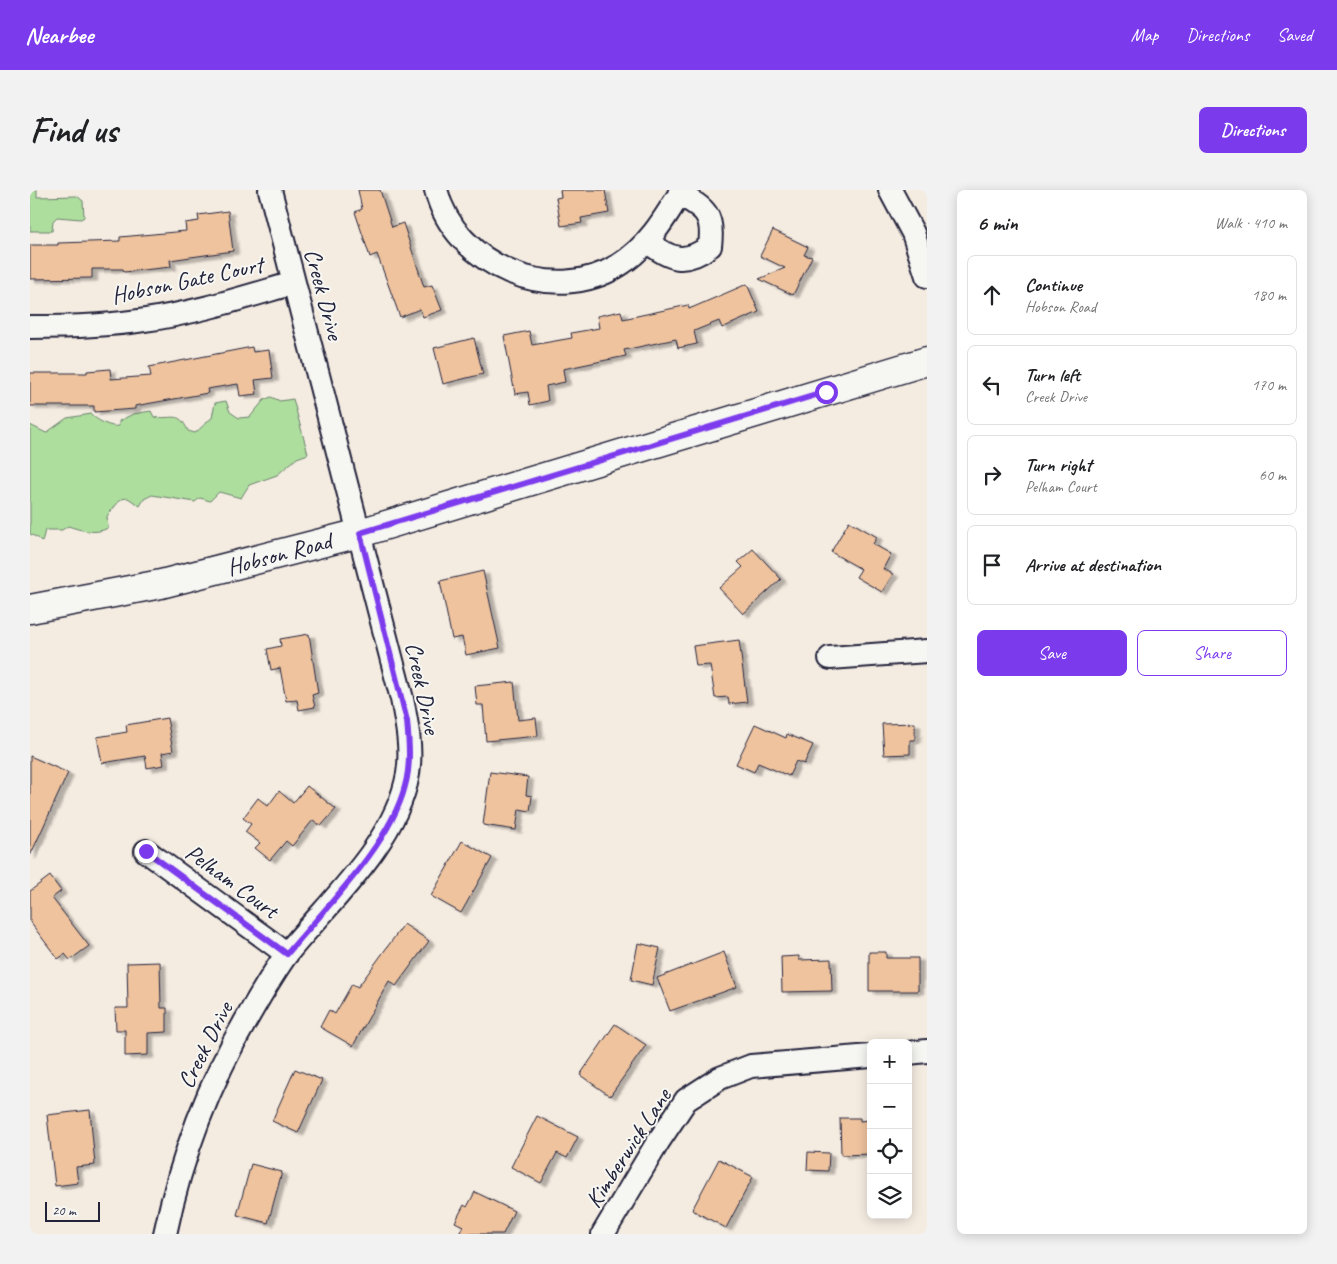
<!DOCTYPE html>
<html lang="en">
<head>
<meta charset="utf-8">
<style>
	:root { --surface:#fff; --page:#f2f2f2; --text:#202124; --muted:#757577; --line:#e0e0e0; --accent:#7c3aed }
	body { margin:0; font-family:Caveat,sans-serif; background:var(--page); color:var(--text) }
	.controls { position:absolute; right:15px; bottom:15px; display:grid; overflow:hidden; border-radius:8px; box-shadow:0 2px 12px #0003 }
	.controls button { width:45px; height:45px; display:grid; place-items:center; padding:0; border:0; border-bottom:1px solid var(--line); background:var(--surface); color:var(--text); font:25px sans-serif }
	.scale { position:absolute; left:15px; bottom:12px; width:55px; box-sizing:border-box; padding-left:5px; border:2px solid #22223b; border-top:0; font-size:14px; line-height:18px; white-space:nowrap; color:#22223b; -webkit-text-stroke:4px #f6f6f2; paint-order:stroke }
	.stop { position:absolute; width:15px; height:15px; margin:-11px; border:4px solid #7c3aed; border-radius:50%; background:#fff }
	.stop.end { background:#7c3aed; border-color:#fff; box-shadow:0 1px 5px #0008 }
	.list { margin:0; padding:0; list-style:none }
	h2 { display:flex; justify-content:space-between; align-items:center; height:65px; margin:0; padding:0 20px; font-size:21px }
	h2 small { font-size:16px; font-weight:400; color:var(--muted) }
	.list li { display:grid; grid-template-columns:32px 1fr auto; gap:15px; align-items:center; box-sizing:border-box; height:80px; margin:0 10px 10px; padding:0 10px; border:1px solid var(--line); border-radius:8px }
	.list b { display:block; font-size:19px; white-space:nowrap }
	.list p { margin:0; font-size:16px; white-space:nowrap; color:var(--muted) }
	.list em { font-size:16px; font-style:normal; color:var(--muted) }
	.actions { display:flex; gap:10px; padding:15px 20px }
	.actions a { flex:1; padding:11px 0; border:1px solid var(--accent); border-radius:8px; text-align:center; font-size:18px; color:var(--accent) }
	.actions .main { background:var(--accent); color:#fff }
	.icon { flex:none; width:28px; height:28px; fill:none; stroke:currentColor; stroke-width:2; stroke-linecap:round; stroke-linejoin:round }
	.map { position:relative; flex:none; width:897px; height:1044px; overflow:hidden; border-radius:8px }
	header { display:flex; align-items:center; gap:30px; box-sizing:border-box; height:70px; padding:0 25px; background:var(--accent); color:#fff }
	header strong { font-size:24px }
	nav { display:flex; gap:28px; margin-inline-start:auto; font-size:18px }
	.intro { display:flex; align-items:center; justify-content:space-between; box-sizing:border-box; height:120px; padding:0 30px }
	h1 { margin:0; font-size:35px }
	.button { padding:12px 22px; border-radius:8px; background:var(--accent); color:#fff; font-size:18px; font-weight:700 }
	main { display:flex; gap:30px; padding:0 30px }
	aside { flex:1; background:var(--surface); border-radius:8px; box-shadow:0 2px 12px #0003 }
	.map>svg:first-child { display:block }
	.green { fill:#aede9e; stroke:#68806c }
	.building { fill:#efc39e; stroke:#22223b; filter:url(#shadow) }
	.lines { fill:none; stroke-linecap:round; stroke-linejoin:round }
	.street-casing { stroke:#22223b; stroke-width:26 }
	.secondary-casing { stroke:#22223b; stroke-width:31 }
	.street { stroke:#f6f6f2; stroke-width:22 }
	.secondary { stroke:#f6f6f2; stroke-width:28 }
	.route { stroke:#7c3aed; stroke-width:6 }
	.labels { text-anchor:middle; stroke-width:4; stroke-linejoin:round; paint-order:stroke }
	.street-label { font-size:24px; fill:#22223b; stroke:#f6f6f2 }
</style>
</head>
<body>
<header>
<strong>Nearbee</strong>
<nav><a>Map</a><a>Directions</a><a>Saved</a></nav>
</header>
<div class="intro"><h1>Find us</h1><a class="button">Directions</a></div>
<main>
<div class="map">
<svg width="897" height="1044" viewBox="0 0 897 1044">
	<defs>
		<filter id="shadow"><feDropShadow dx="5.5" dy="3" stdDeviation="1" flood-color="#0004"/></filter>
	</defs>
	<rect width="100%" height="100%" fill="#f5ece1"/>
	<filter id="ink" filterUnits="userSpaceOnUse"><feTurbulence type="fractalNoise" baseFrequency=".02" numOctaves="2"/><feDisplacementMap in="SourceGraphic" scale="10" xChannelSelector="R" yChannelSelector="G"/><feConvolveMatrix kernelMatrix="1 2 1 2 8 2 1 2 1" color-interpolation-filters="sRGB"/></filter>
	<g filter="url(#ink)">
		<!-- green -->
		<path class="green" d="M 0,0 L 7,0 L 7,7 L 47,6 L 53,11 L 54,27 L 51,29 L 27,27 L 23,31 L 22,41 L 0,41 Z
			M 241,207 L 250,211 L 263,209 L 278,264 L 267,268 L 247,285 L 219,295 L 211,308 L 189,302 L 180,311 L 170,308 L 165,312 L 122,305 L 114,309 L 110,316 L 98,308 L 91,309 L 77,326 L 78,338 C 65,345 51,340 38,336 L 32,340 L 15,340 L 12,352 L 8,348 L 0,344 L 0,235 L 16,243 L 37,228 L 61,224 C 66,230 81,238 89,236 L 89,231 L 103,224 L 121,221 L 124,227 C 143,230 149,220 158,241 L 165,243 C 172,238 175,232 182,228 L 185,213 L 196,211 L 200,222 L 209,228 L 220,227 L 234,210 Z"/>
		<!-- building -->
		<path class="building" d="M 328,0 L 350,0 L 362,37 L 373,33 L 394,97 L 402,95 L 412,120 L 393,127 L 390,119 L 370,127 L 347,64 L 340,67 L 325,22 L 332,19 Z
			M 530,0 L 575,0 L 579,23 L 551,28 L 552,33 L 531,36 L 526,8 L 531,7 Z
			M 198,21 L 203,61 L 140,70 L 141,77 L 94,82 L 93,79 L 62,79 L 62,88 L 0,89 L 0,55 L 28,55 L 28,53 L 90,51 L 90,47 L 156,41 L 155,33 L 169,31 L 168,25 Z
			M 743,40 L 778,57 L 774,65 L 782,67 L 763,105 L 729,89 L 755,78 L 730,66 Z
			M 717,94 L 729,122 L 692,138 L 689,131 L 664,141 L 667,154 L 648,158 L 646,149 L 594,160 L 596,166 L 533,179 L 535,192 L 516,196 L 518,211 L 500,215 L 498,202 L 485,204 L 474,146 L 499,141 L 502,155 L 542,148 L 541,143 L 569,138 L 567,126 L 591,121 L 593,129 L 658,115 L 659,119 Z
			M 444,148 L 453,184 L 413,194 L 404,158 Z
			M 222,157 L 223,162 L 239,160 L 243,188 L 225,190 L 227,204 L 210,206 L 208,194 L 177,199 L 178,203 L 105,216 L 105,219 L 64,222 L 64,216 L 0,216 L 0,183 L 57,183 L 57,181 L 80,179 L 81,189 L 121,186 L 119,177 Z
			M 819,331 L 847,347 L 843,354 L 861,364 L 853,379 L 863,384 L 852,402 L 826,387 L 831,379 L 801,362 Z
			M 723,359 L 751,389 L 713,424 L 689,398 L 713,377 L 708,372 Z
			M 453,381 L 470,458 L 436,465 L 432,447 L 422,449 L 410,391 Z
			M 279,444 L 288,503 L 282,505 L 285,517 L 269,520 L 267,510 L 256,511 L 250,478 L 241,480 L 237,459 L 251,456 L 250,449 Z
			M 709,450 L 717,512 L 699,514 L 698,507 L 685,508 L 680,475 L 666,476 L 663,456 Z
			M 484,492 L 488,530 L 506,528 L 508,546 L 456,551 L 453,515 L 447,515 L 445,496 Z
			M 137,528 L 143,561 L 132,563 L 134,575 L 117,578 L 115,566 L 72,573 L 67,547 L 97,542 L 96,535 Z
			M 885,533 L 885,550 L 880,550 L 880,564 L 854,565 L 852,534 Z
			M 725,534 L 756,548 L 757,544 L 783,555 L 774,574 L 766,571 L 759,586 L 728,573 L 724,582 L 706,574 Z
			M 0,566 L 38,583 L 0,666 Z
			M 460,582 L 498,587 L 496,605 L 502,606 L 500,621 L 489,619 L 486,640 L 453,635 Z
			M 277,596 L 306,619 L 291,636 L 283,630 L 262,656 L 256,651 L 240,670 L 225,658 L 230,653 L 215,642 L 221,634 L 213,628 L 228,608 L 238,616 L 249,601 L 263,613 Z
			M 432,651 L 462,668 L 431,723 L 401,706 Z
			M 20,686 L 31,701 L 22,708 L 59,756 L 40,770 L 35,764 L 28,769 L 0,732 L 0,701 Z
			M 374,734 L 399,751 L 366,796 L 359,791 L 323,856 L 290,837 L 299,820 L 305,824 L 322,794 L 328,797 Z
			M 608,753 L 630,758 L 622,795 L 601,790 Z
			M 694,762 L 707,797 L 640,821 L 627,788 Z
			M 839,762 L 856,762 L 856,768 L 888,768 L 888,801 L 839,801 Z
			M 769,766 L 769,770 L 801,769 L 802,801 L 752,802 L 751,767 Z
			M 130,772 L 131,818 L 137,818 L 137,842 L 118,843 L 118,865 L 95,866 L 95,840 L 86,840 L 85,818 L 98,818 L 97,773 Z
			M 585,834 L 616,855 L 580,906 L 550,885 Z
			M 265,879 L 292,890 L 268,943 L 242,931 Z
			M 60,920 L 65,975 L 46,977 L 48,993 L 25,996 L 17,925 Z
			M 507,926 L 548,947 L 537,968 L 527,963 L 511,993 L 481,977 Z
			M 810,928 L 830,928 L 830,931 L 841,930 L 841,964 L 811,965 Z
			M 778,962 L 799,963 L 798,981 L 777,980 Z
			M 689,969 L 723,987 L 696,1038 L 662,1020 Z
			M 221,974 L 252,982 L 238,1033 L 207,1025 Z
			M 445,1002 L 484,1021 L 473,1044 L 429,1044 L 433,1036 L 425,1032 L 434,1015 L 437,1017 Z"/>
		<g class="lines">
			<defs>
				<path id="street" d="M 406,0 C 425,76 523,117 589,75 C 618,57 635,28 652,0
					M 860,0 L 883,43 L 897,86
					M 617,51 C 640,70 655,75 680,56 C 684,25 676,19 649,4
					M 0,137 C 38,137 77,136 115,130 C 166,123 215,107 264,93
					M 800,468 L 897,461
					M 116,661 L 257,764
					M 878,863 L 897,861
					M 135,1044 C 151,967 179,893 219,825 C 231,804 244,781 259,761 C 301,710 366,652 378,584 C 382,559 377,534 372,509 L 240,0
					M 573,1044 L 628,952 L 656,910 L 690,888 L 721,876 L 841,866"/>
				<path id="secondary" d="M 0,419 L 131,394 L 330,343 L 897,171"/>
			</defs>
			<!-- street casing -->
			<use href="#street" class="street-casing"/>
			<!-- secondary casing -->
			<use href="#secondary" class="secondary-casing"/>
			<!-- street -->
			<use href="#street" class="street"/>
			<!-- secondary -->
			<use href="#secondary" class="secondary"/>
		</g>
	</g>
	<g class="lines" filter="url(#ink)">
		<!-- route -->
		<path class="route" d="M 116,661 L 257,764 C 296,717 360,655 375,596 C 381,575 379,553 377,531 L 330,343 L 796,202"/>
	</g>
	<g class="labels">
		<!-- street labels -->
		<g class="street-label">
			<text transform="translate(157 90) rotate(-12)" y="8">Hobson Gate Court</text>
			<text transform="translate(294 104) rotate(75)" y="8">Creek Drive</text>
			<text transform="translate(249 364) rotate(-15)" y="8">Hobson Road</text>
			<text transform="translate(393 498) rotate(78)" y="8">Creek Drive</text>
			<text transform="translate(202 691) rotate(36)" y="8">Pelham Court</text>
			<text transform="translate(175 855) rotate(-63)" y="8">Creek Drive</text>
			<text transform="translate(598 958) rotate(-57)" y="8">Kimberwick Lane</text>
		</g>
	</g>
</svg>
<div class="controls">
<button>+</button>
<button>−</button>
<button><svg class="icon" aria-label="locate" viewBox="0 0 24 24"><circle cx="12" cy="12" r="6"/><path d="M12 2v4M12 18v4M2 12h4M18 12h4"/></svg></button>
<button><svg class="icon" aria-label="layers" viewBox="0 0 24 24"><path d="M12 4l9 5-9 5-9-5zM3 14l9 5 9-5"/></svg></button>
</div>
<div class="scale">20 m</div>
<div class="stop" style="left:796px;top:202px"></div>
<div class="stop end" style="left:116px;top:661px"></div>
</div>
<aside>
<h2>6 min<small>Walk · 410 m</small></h2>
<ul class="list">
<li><svg class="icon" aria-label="ahead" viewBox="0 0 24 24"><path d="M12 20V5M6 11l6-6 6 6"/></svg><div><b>Continue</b><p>Hobson Road</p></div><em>180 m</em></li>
<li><svg class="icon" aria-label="left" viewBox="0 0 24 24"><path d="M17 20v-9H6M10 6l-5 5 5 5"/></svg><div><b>Turn left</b><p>Creek Drive</p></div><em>170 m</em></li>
<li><svg class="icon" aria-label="right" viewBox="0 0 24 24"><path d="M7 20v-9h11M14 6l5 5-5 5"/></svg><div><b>Turn right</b><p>Pelham Court</p></div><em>60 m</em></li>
<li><svg class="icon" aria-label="arrive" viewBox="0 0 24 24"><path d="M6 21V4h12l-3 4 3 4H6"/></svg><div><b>Arrive at destination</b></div></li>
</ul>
<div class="actions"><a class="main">Save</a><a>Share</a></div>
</aside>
</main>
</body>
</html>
